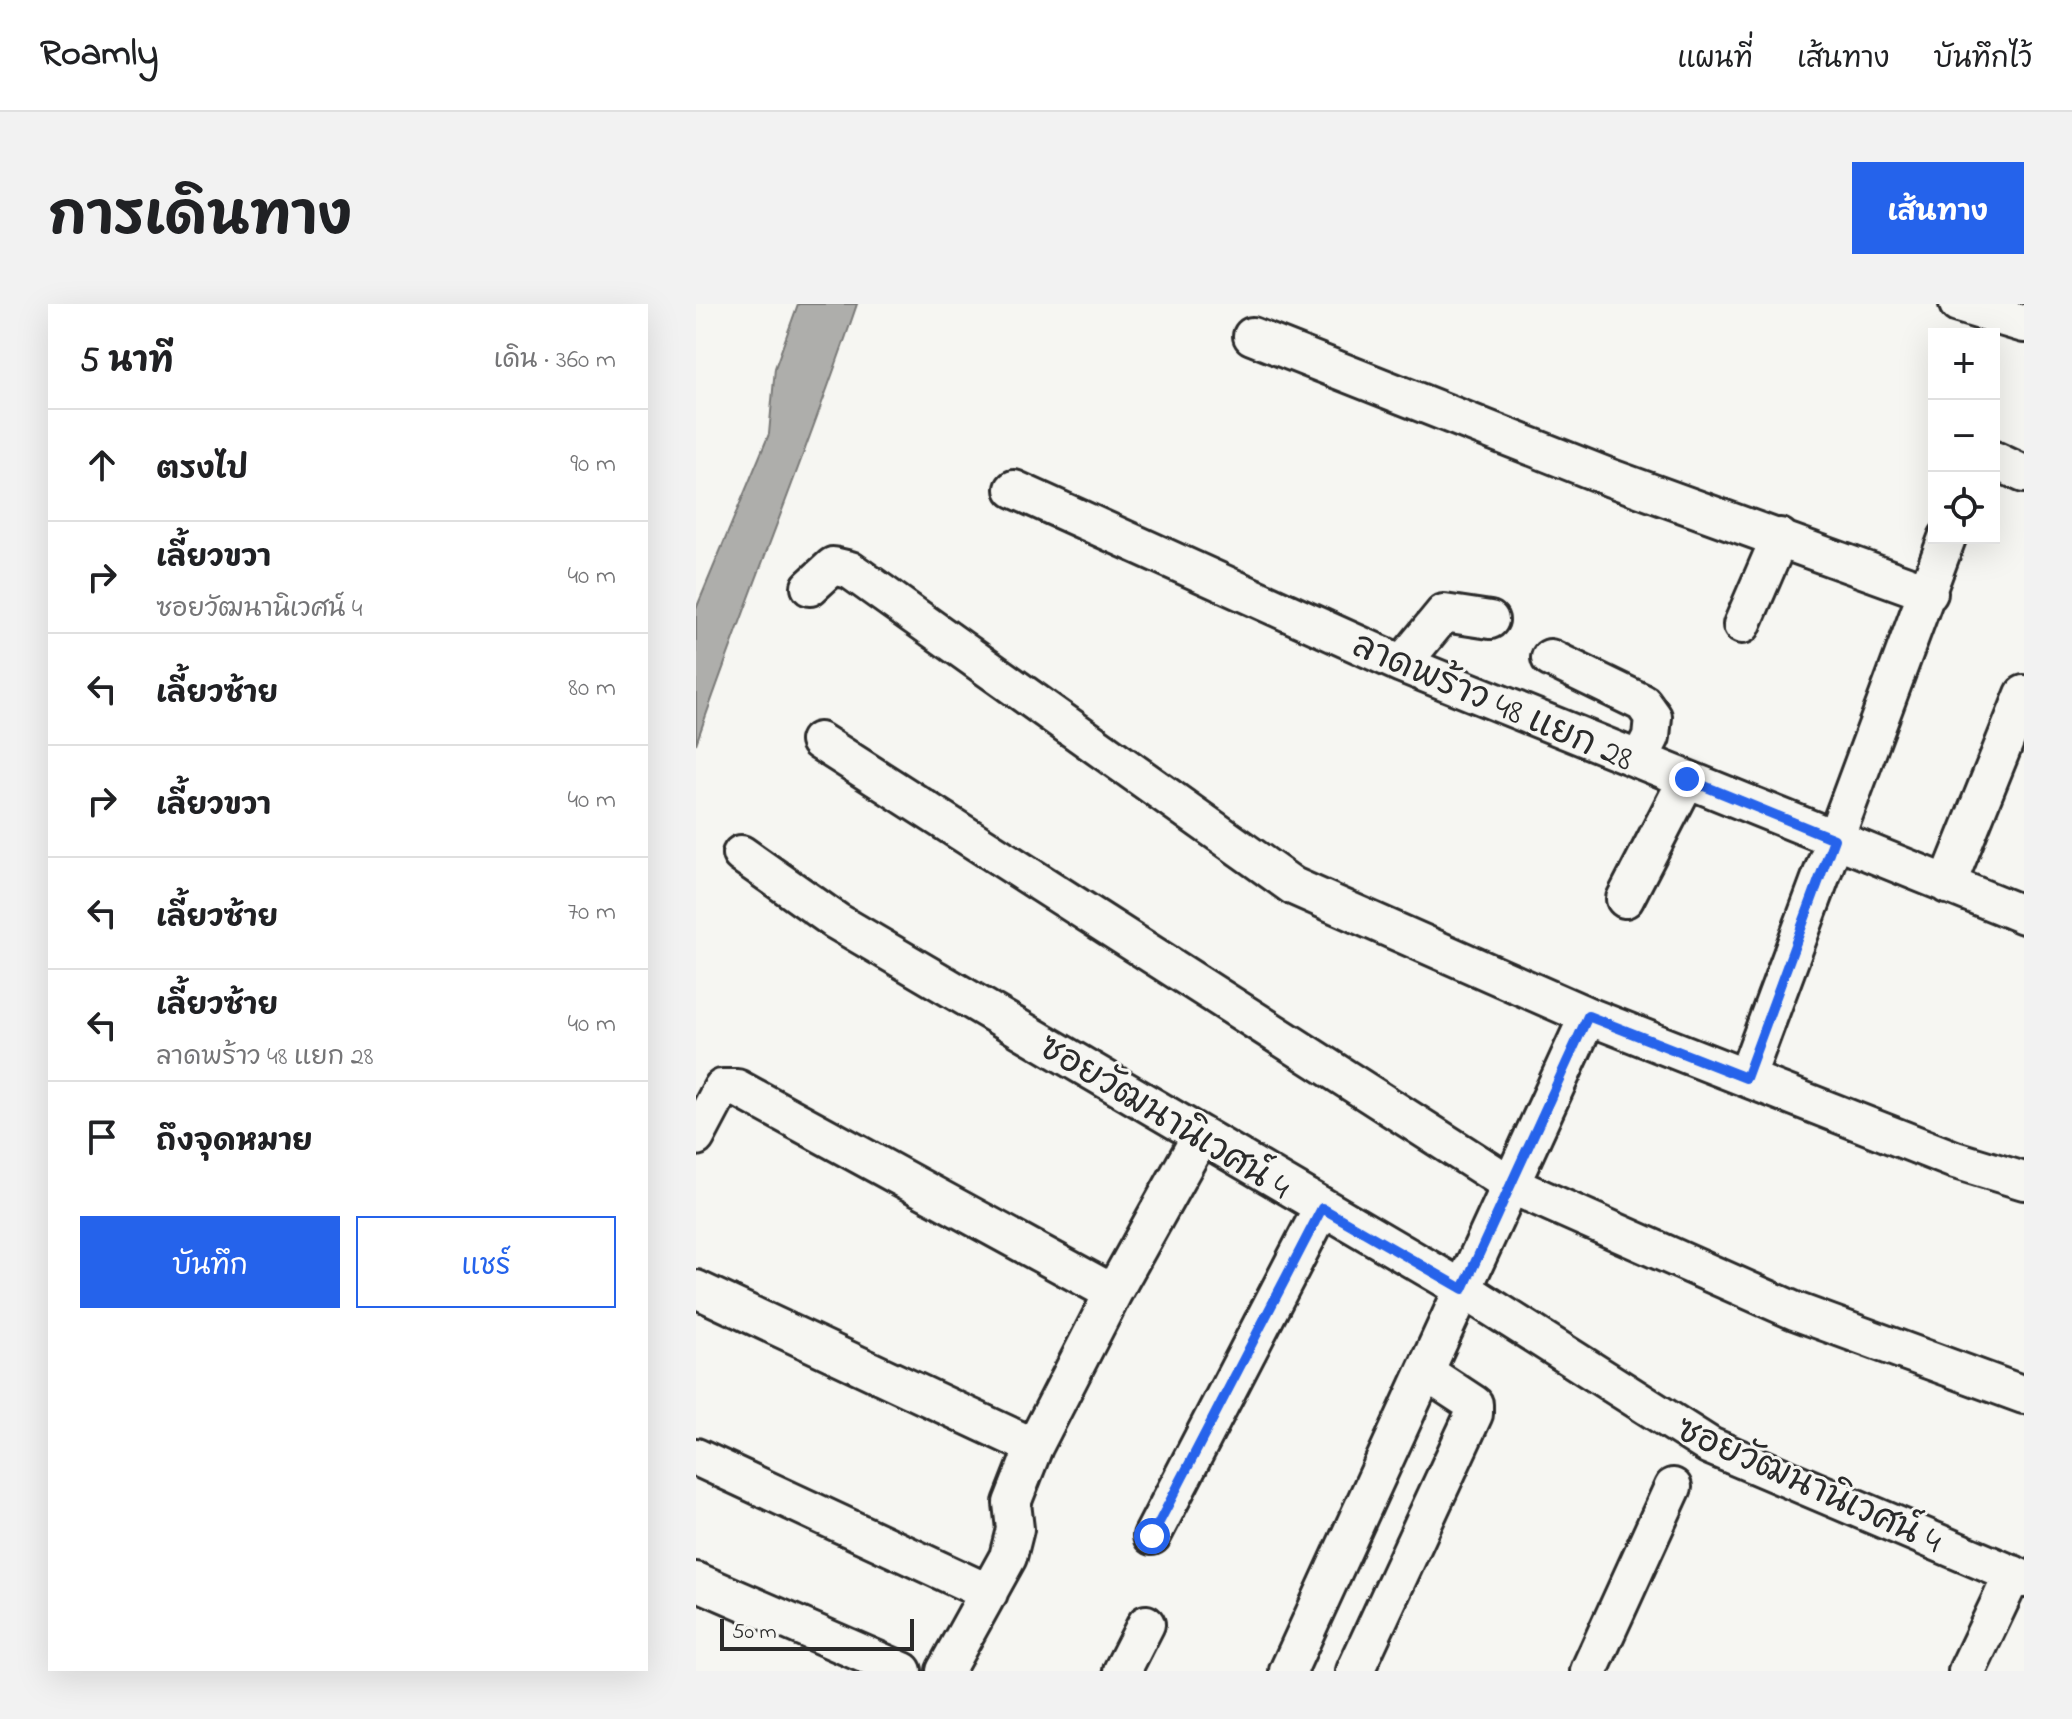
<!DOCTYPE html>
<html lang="th">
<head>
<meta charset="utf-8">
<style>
	:root { --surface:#fff; --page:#f2f2f2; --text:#202124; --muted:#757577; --line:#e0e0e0; --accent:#2563eb }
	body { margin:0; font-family:"Indie Flower","Playpen Sans Thai",sans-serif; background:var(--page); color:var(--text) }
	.controls { position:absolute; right:24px; top:24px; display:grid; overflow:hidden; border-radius:0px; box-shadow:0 8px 32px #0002 }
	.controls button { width:72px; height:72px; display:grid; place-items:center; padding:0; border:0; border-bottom:2px solid var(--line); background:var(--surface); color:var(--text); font:40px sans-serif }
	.scale { position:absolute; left:24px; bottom:20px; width:194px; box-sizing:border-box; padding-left:8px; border:4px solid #2b2b2b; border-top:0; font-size:22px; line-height:28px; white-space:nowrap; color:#2b2b2b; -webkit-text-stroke:6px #f6f6f2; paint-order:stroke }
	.stop { position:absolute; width:24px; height:24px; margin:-18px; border:6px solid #2563eb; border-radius:50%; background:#fff }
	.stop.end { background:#2563eb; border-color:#fff; box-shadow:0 2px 8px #0008 }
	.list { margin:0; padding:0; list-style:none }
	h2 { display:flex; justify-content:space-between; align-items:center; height:104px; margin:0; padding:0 32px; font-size:34px }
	h2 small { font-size:26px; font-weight:400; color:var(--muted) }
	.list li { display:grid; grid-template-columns:52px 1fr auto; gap:24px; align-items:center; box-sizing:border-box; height:112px; padding:0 32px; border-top:2px solid var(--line) }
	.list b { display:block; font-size:30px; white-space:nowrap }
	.list p { margin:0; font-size:26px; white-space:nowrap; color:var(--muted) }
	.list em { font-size:26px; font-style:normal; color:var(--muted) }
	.actions { display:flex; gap:16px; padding:24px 32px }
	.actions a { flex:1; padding:18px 0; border:2px solid var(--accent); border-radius:0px; text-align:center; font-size:28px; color:var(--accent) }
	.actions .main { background:var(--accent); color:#fff }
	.icon { flex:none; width:44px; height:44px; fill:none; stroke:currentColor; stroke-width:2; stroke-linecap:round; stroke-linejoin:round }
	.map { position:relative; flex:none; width:1328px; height:1367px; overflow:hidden; border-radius:0px }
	header { display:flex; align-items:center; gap:48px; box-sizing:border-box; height:112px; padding:0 40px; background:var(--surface); border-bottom:2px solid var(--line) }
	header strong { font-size:38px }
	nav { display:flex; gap:44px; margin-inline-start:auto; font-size:28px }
	.intro { display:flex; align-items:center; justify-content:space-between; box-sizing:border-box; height:192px; padding:0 48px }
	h1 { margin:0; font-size:56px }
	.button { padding:20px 36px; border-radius:0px; background:var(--accent); color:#fff; font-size:28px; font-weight:700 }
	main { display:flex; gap:48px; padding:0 48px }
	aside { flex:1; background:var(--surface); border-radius:0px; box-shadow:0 8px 32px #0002 }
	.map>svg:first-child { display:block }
	.water { fill:#aeaeab; stroke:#7a7a78; stroke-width:2 }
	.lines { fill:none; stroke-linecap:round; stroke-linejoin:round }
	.minor-casing { stroke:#2b2b2b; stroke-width:42 }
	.minor { stroke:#f6f6f2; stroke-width:36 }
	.route { stroke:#2563eb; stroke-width:10 }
	.labels { text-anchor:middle; stroke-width:6; stroke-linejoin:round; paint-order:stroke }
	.street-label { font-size:36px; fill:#2b2b2b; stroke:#f6f6f2 }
</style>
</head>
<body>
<header>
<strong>Roamly</strong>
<nav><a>แผนที่</a><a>เส้นทาง</a><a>บันทึกไว้</a></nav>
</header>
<div class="intro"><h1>การเดินทาง</h1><a class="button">เส้นทาง</a></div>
<main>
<aside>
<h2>5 นาที<small>เดิน · 360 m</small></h2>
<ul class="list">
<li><svg class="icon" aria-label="ahead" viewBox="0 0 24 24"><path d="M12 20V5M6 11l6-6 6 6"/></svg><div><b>ตรงไป</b></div><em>90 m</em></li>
<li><svg class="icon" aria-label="right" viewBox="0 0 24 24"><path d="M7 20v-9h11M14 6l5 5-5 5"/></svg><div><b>เลี้ยวขวา</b><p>ซอยวัฒนานิเวศน์ 4</p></div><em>40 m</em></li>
<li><svg class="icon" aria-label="left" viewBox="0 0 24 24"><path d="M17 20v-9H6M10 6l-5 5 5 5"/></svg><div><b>เลี้ยวซ้าย</b></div><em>80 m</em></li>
<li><svg class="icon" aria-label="right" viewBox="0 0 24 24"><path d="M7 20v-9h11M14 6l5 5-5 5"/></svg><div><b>เลี้ยวขวา</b></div><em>40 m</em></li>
<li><svg class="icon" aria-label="left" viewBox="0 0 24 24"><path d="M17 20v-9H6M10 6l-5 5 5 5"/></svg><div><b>เลี้ยวซ้าย</b></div><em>70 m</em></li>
<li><svg class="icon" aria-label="left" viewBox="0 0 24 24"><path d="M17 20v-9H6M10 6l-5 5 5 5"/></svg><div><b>เลี้ยวซ้าย</b><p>ลาดพร้าว 48 แยก 28</p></div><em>40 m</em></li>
<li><svg class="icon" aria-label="arrive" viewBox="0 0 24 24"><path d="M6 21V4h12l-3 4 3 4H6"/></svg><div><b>ถึงจุดหมาย</b></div></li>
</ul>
<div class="actions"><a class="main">บันทึก</a><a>แชร์</a></div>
</aside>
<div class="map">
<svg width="1328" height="1367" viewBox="0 0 1328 1367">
	<rect width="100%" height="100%" fill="#f6f6f2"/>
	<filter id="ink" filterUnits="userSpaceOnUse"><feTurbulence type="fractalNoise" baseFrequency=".0125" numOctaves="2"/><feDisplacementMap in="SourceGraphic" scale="16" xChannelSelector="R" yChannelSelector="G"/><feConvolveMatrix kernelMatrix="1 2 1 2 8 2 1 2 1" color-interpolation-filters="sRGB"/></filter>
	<g filter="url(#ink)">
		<!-- water -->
		<path class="water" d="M 102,0 L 161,0 C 111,148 51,292 0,440 L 0,305 L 73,130 L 79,64 Z"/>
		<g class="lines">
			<defs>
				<path id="minor" d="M 1262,0 L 1328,20
					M 556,32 L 915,174 L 1233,289
					M 1298,156 L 1328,170
					M 318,185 L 706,360 L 1328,611
					M 114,283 L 137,262 L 154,266 L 597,582 L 892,712 L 1259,856 L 1328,877
					M 1046,321 L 1084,233
					M 854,354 L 947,399 L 957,413 L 955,433 L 943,456
					M 706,360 L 748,309 L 794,316
					M 123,437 L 817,882 L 1099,1007 L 1328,1091
					M 45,550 L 140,617 L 767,985 L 1014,1142 L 1328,1275
					M 1251,581 L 1328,390
					M 929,595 L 991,475
					M 1050,774 L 1251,234
					M 0,833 L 26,784 L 41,784 L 417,989
					M 0,985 L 338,1143
					M 0,1153 L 293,1289
					M 456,1232 L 626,904
					M 0,1277 L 207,1367
					M 249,1367 L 312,1253 L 319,1225 L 316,1199 L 338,1143 L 417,989 L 505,831
					M 426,1367 L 450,1320
					M 592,1367 L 892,712
					M 659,1367 L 778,1110 L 778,1100 L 731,1069
					M 893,1367 L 977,1183
					M 1271,1367 L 1317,1270"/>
			</defs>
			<!-- minor casing -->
			<use href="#minor" class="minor-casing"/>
			<!-- minor -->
			<use href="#minor" class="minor"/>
		</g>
	</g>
	<g class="lines" filter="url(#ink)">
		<!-- route -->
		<path class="route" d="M 456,1232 L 626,904 L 767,985 L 892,712 L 1050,774 L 1138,535 L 991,475"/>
	</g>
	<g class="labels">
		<!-- street labels -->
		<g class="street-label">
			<text transform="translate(798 396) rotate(23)" y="13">ลาดพร้าว 48 แยก 28</text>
			<text transform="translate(470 811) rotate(31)" y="13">ซอยวัฒนานิเวศน์ 4</text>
			<text transform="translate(1114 1179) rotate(24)" y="13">ซอยวัฒนานิเวศน์ 4</text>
		</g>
	</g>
</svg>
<div class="controls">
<button>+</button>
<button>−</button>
<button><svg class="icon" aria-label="locate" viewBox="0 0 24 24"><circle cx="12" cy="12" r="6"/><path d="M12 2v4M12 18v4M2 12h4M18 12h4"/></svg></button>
</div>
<div class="scale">50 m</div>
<div class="stop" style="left:456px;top:1232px"></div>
<div class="stop end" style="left:991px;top:475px"></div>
</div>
</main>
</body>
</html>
